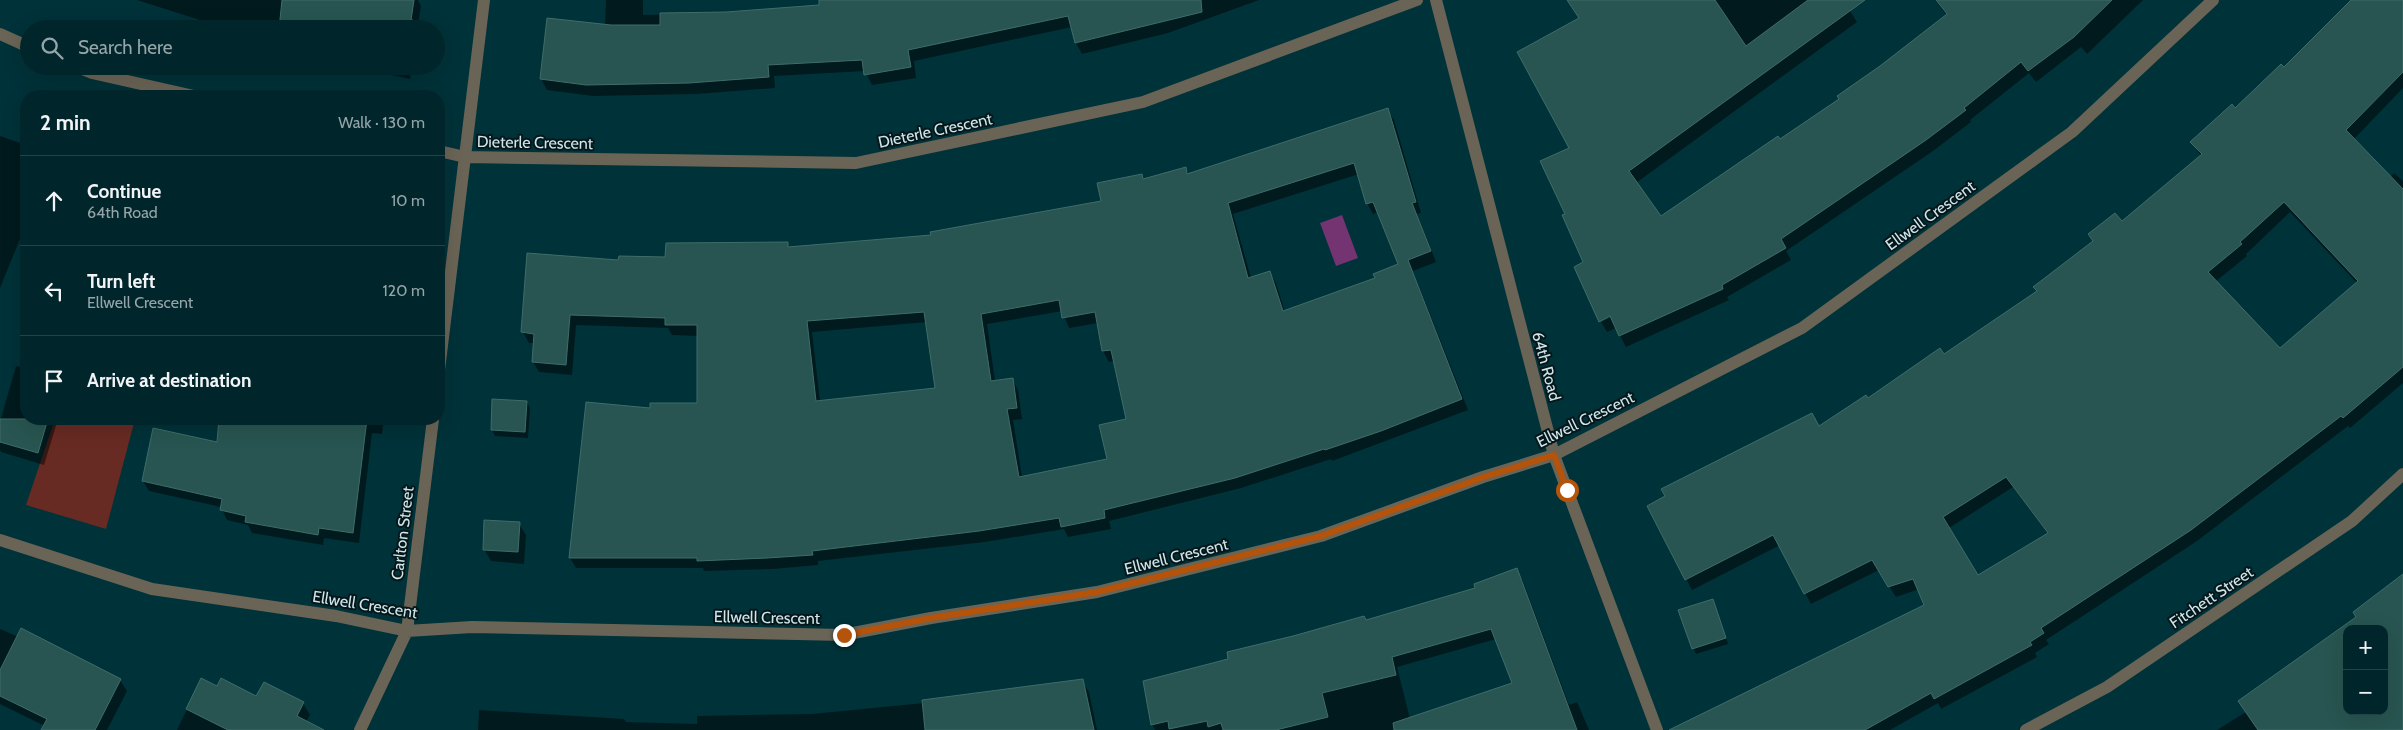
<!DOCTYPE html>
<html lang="en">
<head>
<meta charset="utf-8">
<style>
	:root { --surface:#00262b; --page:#0e3237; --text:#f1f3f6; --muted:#95a5a9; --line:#224347 }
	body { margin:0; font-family:Cabin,sans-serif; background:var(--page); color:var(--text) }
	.controls { position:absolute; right:15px; bottom:15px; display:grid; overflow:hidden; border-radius:10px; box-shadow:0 5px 20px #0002 }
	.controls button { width:45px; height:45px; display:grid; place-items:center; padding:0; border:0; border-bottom:1px solid var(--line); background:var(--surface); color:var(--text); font:25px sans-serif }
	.stop { position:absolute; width:15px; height:15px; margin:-11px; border:4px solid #b45309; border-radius:50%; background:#fff }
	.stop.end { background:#b45309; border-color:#fff; box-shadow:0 1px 5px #0008 }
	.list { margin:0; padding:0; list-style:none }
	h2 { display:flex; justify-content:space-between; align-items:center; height:65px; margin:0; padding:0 20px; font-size:21px }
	h2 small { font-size:16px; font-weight:400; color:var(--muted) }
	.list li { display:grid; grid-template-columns:32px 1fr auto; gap:15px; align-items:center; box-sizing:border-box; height:90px; padding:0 20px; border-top:1px solid var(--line) }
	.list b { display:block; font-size:19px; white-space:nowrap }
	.list p { margin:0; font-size:16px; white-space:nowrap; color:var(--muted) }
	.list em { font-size:16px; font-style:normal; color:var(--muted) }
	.icon { flex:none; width:28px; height:28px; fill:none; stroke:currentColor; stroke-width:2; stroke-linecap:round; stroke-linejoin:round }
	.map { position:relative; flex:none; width:2403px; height:730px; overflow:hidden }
	.search { position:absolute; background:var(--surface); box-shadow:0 5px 20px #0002; left:20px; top:20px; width:425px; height:55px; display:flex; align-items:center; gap:12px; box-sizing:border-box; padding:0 18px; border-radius:28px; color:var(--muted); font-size:19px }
	.panel { position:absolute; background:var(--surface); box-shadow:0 5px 20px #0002; left:20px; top:90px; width:425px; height:335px; border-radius:20px }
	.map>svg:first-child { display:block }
	.green { fill:#682b23 }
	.water { fill:#743371 }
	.shadow { fill:#0007; fill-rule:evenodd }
	.building { fill:#285551; stroke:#3f6d69; fill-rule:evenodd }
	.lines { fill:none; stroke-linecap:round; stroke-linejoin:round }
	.minor { stroke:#6a6456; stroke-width:12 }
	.route { stroke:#b45309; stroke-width:6 }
	.labels { text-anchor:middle; stroke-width:4; stroke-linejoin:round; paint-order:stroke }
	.street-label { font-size:16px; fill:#cfe7eb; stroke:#05171a }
</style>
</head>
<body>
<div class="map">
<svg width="2403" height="730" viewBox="0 0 2403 730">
	<rect width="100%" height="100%" fill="#003239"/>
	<!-- green -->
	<path class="green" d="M 55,419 L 135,419 L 106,529 L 26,505 Z"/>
	<!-- water -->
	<path class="water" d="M 1342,215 L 1358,258 L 1336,266 L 1320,223 Z"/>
	<!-- shadow -->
	<path class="shadow" d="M 137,0 L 418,0 L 421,6 L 417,29 L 228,29 Z
		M 606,0 L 643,0 L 643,15 L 726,13 L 821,7 L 820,0 L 1259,0 L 1168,33 L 1082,54 L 1076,43 L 1072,27 L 914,61 L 916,78 L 872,85 L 865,71 L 774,76 L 775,88 L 696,94 L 593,96 L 547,90 L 541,79 L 605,26 Z
		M 1586,0 L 1843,0 L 1857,22 L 1636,183 L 1660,218 L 1780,141 L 1840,99 L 1947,16 L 1935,0 L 2143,0 L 2087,54 L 2081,47 L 2036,82 L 2029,73 L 1970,120 L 1971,122 L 1933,151 L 1786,251 L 1791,260 L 1727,297 L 1729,300 L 1626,347 L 1616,328 L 1607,332 L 1601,322 L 1616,315 L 1585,263 L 1567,214 L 1580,19 Z
		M 2361,0 L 2403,0 L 2403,88 L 2353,140 L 2390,177 L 2394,173 L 2403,181 L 2403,383 L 2350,428 L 2348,426 L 2197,541 L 2046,640 L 2049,644 L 2035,653 L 2037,657 L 1941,709 L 1938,703 L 1890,730 L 1724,730 L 1926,606 L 1919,589 L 1896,597 L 1879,570 L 1811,604 L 1780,545 L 1692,590 L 1648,506 L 1818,427 L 1943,355 L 2038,292 L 2201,156 L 2192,142 L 2284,69 ZM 2290,212 L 2357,283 L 2279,350 L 2215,282 L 2247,256 L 2246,254 ZM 2013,487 L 2048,534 L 1978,577 L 1949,528 Z
		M 369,66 L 412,66 L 410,79 L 372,71 Z
		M 1387,110 L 1394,120 L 1421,213 L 1417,214 L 1436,262 L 1413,271 L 1468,410 L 1332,461 L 1331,459 L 1241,488 L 1109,521 L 1111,529 L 1068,537 L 1064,529 L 985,542 L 818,561 L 818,565 L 773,569 L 704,571 L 703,568 L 576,568 L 570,558 L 651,409 L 698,404 L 698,336 L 672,335 L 668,328 L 576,325 L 572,375 L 539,372 L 533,362 L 534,343 L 529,343 L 523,332 L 619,262 L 787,244 L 790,248 L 932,236 L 1103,202 L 1142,175 L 1145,180 L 1185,169 L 1189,175 ZM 1359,174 L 1367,203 L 1373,214 L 1379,212 L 1399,264 L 1377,279 L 1285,312 L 1276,283 L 1269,272 L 1251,278 L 1233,214 ZM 1062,311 L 1069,328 L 1098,323 L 1103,351 L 1109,362 L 1114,361 L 1127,420 L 1109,460 L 1022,477 L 1013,420 L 1022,419 L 1018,390 L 1012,379 L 995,381 L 987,324 ZM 927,322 L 936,389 L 820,401 L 812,332 Z
		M 0,136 L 26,145 L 26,224 L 0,288 Z
		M 16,366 L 26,368 L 26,419 L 58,419 L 44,465 L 1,452 L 0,449 L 0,422 Z
		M 527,402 L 530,408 L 528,438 L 495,436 L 492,430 Z
		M 240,419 L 263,422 L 264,419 L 384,419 L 382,434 L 372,433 L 359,543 L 324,538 L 323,545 L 252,533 L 248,525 L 227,520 L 221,507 L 149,491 L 143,481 L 234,447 Z
		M 519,524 L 526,535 L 524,564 L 491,561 L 484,549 Z
		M 1516,569 L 1522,579 L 1569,705 L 1577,702 L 1589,730 L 1155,730 L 1152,724 L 1229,660 L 1477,589 ZM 1496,639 L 1513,684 L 1410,719 L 1397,667 Z
		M 2403,576 L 2403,730 L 2217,730 L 2246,712 ZM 2347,629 L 2384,629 L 2384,711 L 2347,711 Z
		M 1713,600 L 1728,644 L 1696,654 L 1693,648 Z
		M 0,629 L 120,680 L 127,691 L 107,730 L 43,730 L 45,726 L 0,704 Z
		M 201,680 L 218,688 L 257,698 L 303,703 L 310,715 L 302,730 L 177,730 Z
		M 1082,681 L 1089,692 L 1097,730 L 478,730 L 479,710 L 624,719 L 626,722 L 697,724 L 697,716 L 812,714 L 924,703 Z"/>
	<!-- building -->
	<path class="building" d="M 282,0 L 414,0 L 411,20 L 413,20 L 411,29 L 279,29 Z
		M 819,0 L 1201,0 L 1202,12 L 1075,43 L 1068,16 L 908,50 L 911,67 L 864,75 L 862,60 L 768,65 L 769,77 L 689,83 L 586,85 L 540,79 L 547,18 L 611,25 L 660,25 L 660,13 L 726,12 L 819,5 Z
		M 1567,0 L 1715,0 L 1746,46 L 1808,0 L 1865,0 L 1629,171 L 1661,216 L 1778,136 L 1780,139 L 1839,99 L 1837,96 L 1880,66 L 1947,14 L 1936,0 L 2112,0 L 2074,37 L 2028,71 L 2021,62 L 1964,108 L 1966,110 L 1926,140 L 1781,239 L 1786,248 L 1722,285 L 1723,289 L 1619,336 L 1610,316 L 1599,322 L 1574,267 L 1583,262 L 1562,215 L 1565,214 L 1540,161 L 1569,148 L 1517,52 L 1579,18 Z
		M 2351,0 L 2403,0 L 2403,72 L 2346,130 L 2403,189 L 2403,367 L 2343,418 L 2341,416 L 2191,530 L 2041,628 L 2044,633 L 2030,642 L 2032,645 L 1934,699 L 1931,693 L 1865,730 L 1669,730 L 1924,605 L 1913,579 L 1888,587 L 1872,560 L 1804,594 L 1773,535 L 1685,580 L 1647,506 L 1665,496 L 1661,489 L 1812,413 L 1819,426 L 1866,395 L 1868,398 L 1940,348 L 1944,354 L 2037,291 L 2033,287 L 2093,241 L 2088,234 L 2115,213 L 2122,221 L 2202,154 L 2190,142 L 2232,104 L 2235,108 L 2281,64 L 2284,67 ZM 2284,202 L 2358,281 L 2280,348 L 2208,272 L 2242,244 L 2240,242 ZM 2006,477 L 2048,533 L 1978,575 L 1943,517 Z
		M 1388,108 L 1416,202 L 1412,203 L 1431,251 L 1408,260 L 1462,399 L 1381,431 L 1325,450 L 1324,449 L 1235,478 L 1104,510 L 1105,518 L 1061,527 L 1059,518 L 979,531 L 812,551 L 813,555 L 767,558 L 697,561 L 697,558 L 569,558 L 586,402 L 650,408 L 650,403 L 697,403 L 697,325 L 665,325 L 665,318 L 570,315 L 566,365 L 532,362 L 534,334 L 521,332 L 527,253 L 618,260 L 619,256 L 665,257 L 666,243 L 788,242 L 788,247 L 931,235 L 930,232 L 1101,201 L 1097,183 L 1142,174 L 1143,179 L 1186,167 L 1187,174 ZM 1354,163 L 1366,204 L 1373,202 L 1398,264 L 1373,274 L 1375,278 L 1283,311 L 1270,271 L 1248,278 L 1228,203 ZM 1059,300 L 1062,318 L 1095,312 L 1102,351 L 1111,350 L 1126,419 L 1099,425 L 1107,459 L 1019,477 L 1007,409 L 1017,408 L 1013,378 L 991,381 L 981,314 ZM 924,312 L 935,388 L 816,401 L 807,321 Z
		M 492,399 L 527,401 L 525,432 L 491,430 Z
		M 0,419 L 48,419 L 38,453 L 0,442 Z
		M 219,419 L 367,419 L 353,533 L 319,528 L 318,535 L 245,522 L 246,516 L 220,510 L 222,499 L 142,481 L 153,428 L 217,442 Z
		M 484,520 L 520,522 L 518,552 L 483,550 Z
		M 1517,568 L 1577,730 L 1394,730 L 1393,723 L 1512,683 L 1491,629 L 1392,657 L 1396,675 L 1322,693 L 1328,717 L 1276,730 L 1223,730 L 1221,723 L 1208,727 L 1207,721 L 1169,729 L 1168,721 L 1151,725 L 1143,681 L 1228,659 L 1227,652 L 1293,636 L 1364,616 L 1366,620 L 1475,588 L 1474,584 Z
		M 2403,574 L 2403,730 L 2258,730 L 2238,701 L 2356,617 L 2353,612 ZM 2347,629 L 2384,629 L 2384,711 L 2347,711 Z
		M 1713,599 L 1726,638 L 1692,649 L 1678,610 Z
		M 21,628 L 121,679 L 95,730 L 41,730 L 47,719 L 0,696 L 0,670 Z
		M 201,678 L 217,686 L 221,678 L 256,696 L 264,682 L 304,702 L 297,716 L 324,730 L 228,730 L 186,709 Z
		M 1083,679 L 1094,730 L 925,730 L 922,700 Z"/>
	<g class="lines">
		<!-- minor -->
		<path class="minor" d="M 1436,0 L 1554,455 L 1657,730
			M 0,34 L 29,47
			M 75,66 L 92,73 L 194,96
			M 439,151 L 465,157 L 856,163 L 1143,102 L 1417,0
			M 439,370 L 484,0
			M 0,540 L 152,589 L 336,616 L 407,631 L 472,627 L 843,635 L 931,618 L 1097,592 L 1321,536 L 1483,477 L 1554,455 L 1802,328 L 2072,132 L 2213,0
			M 360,730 L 407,631 L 433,419
			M 2026,730 L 2107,687 L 2352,521 L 2403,474"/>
	</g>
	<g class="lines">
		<!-- route -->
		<path class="route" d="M 844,635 L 931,618 L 1097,592 L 1321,536 L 1484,477 L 1554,455 L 1567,490"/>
	</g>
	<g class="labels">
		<!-- street labels -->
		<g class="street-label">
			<text transform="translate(935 130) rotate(-12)" y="6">Dieterle Crescent</text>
			<text transform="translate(535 142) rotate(1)" y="6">Dieterle Crescent</text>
			<text transform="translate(1930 215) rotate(-36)" y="6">Ellwell Crescent</text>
			<text transform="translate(1547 366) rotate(75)" y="6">64th Road</text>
			<text transform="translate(1585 419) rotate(-26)" y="6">Ellwell Crescent</text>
			<text transform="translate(402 533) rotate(-83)" y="6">Carlton Street</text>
			<text transform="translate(1176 556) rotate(-14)" y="6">Ellwell Crescent</text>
			<text transform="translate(2211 597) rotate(-34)" y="6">Fitchett Street</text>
			<text transform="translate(365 604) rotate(9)" y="6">Ellwell Crescent</text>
			<text transform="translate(767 617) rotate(1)" y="6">Ellwell Crescent</text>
		</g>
	</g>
</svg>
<div class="controls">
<button>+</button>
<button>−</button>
</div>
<div class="stop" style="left:1567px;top:490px"></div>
<div class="stop end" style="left:844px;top:635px"></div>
<div class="search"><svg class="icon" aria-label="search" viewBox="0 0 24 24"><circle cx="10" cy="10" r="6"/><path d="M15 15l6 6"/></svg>Search here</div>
<section class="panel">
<h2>2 min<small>Walk · 130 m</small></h2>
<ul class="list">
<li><svg class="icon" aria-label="ahead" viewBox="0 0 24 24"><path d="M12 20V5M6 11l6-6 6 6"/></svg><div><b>Continue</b><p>64th Road</p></div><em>10 m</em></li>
<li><svg class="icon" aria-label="left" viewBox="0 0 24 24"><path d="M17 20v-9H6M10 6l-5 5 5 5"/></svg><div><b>Turn left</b><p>Ellwell Crescent</p></div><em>120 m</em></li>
<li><svg class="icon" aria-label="arrive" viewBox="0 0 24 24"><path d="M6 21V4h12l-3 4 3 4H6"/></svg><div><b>Arrive at destination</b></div></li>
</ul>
</section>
</div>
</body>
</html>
